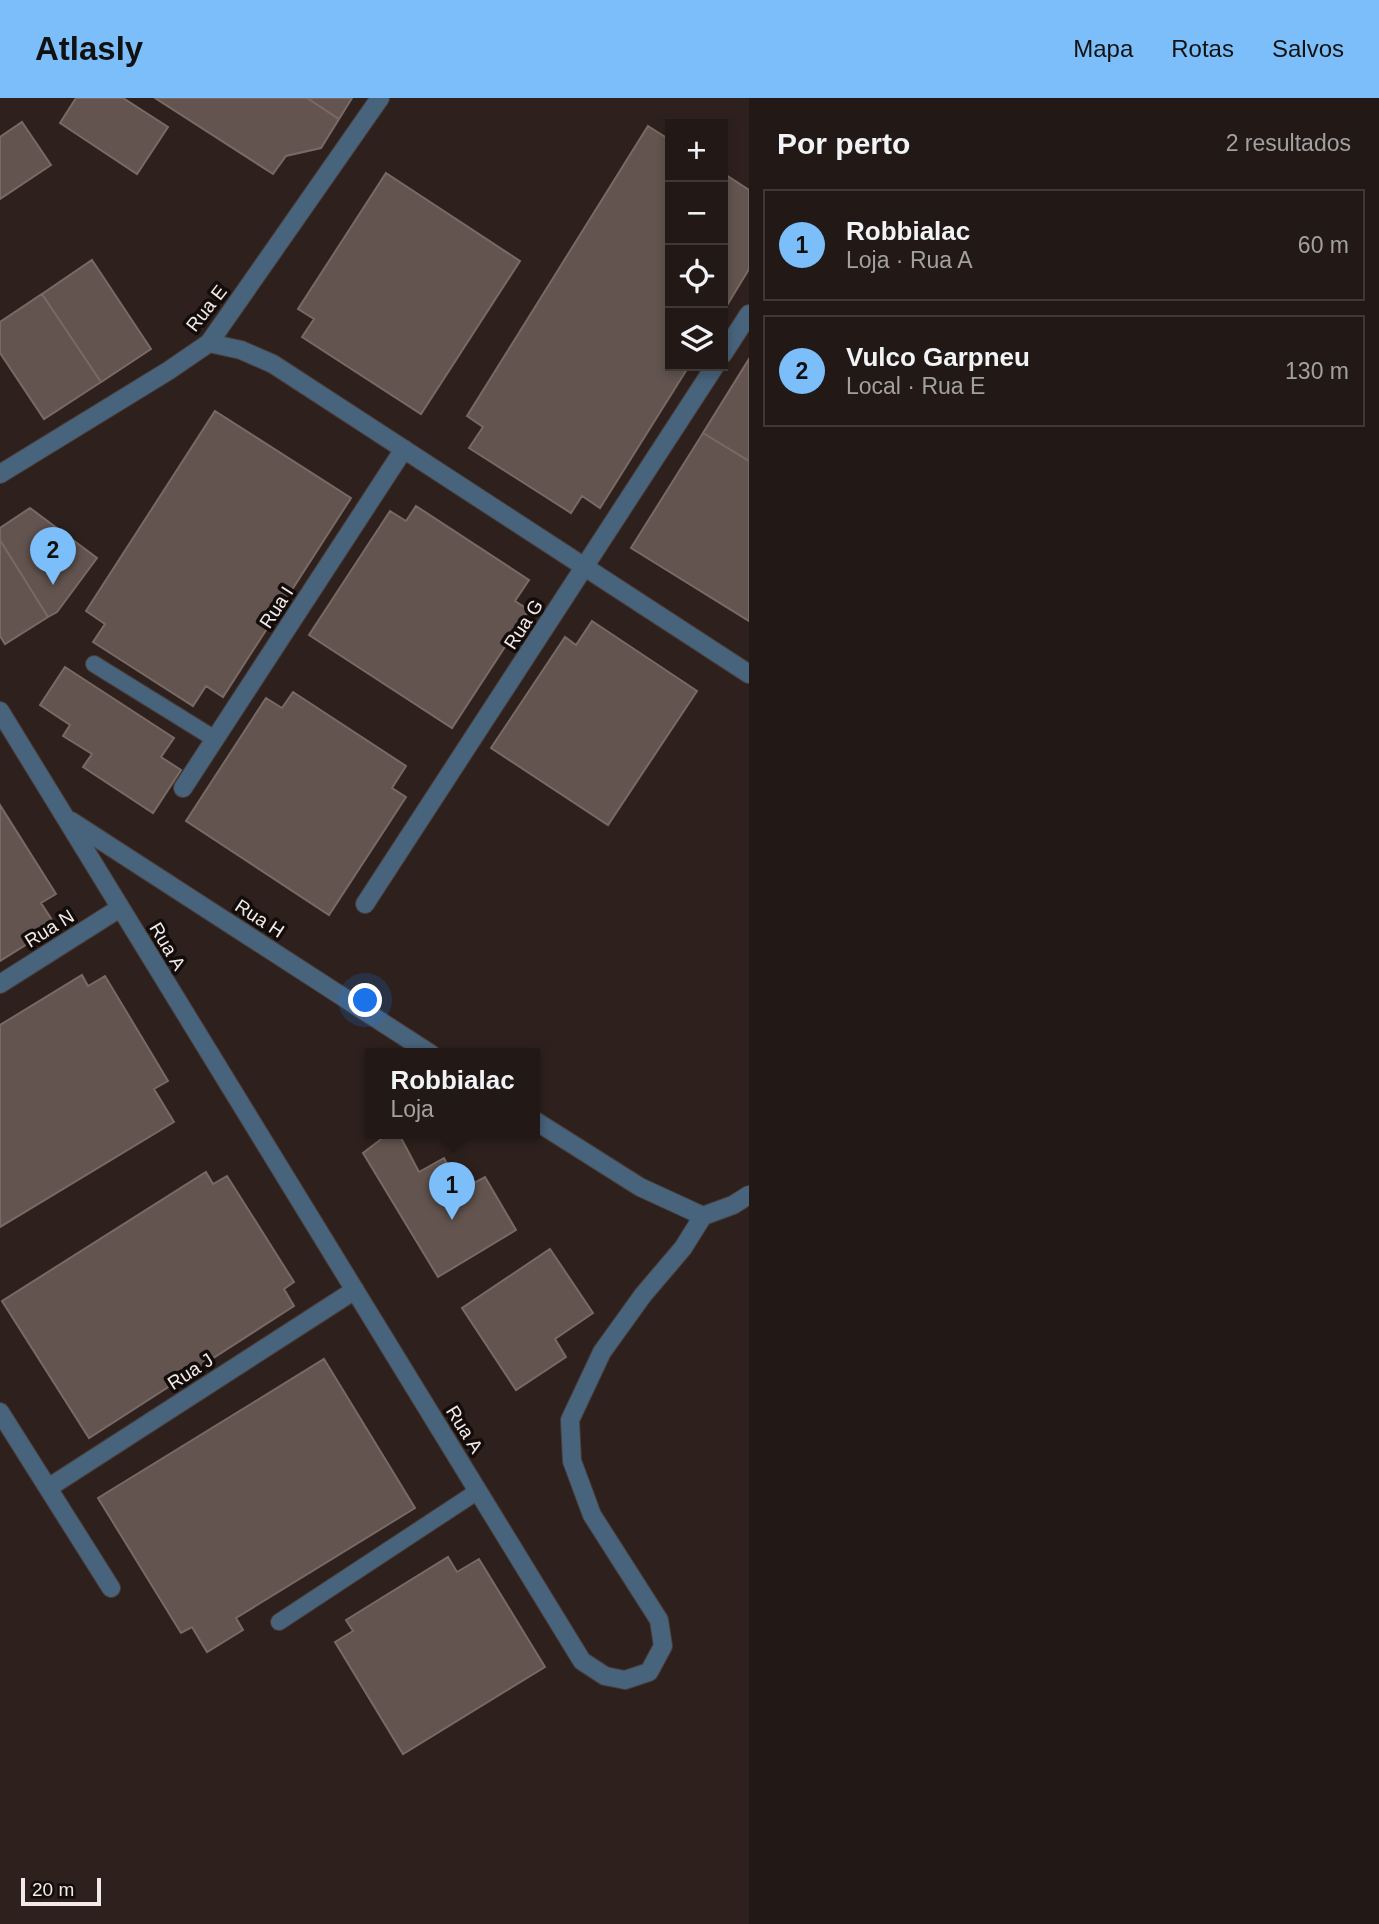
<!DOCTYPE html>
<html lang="pt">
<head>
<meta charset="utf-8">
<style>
	:root { --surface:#221916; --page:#2a221f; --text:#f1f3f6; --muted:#a2a0a1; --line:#3f3835; --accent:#7bbef9 }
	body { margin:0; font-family:Helvetica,sans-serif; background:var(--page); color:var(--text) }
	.controls { position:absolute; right:21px; top:21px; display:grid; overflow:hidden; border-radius:0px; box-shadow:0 4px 10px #0003 }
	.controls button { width:63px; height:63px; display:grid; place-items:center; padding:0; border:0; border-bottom:2px solid var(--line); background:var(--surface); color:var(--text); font:35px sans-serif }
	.scale { position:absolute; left:21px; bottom:18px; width:80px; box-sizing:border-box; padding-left:7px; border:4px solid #f3eae8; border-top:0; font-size:19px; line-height:24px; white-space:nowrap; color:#f3eae8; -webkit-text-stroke:5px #120c0a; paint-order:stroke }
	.you { position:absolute; left:366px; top:903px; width:24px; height:24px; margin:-18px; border:5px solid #fff; border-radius:50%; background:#1a73e8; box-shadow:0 0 0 10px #1a73e833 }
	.badge { display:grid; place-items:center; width:46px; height:46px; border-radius:50%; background:var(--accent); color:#111; font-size:23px; font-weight:700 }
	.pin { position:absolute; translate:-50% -58px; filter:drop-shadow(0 2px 4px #0008) }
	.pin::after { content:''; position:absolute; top:37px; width:24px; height:21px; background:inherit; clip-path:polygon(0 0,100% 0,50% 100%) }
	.popup { position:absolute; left:365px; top:950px; width:175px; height:91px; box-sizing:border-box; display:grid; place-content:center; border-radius:0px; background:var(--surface); filter:drop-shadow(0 2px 5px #0005); font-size:23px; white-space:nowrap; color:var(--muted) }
	.popup b { font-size:26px; color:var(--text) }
	.popup::after { content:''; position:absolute; left:50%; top:100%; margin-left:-14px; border:14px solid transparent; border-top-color:var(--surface) }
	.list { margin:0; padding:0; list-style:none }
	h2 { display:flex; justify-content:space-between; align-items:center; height:91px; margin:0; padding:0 28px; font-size:30px }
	h2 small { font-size:23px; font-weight:400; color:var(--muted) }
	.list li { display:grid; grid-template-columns:46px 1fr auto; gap:21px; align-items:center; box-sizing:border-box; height:112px; margin:0 14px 14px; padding:0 14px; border:2px solid var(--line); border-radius:0px }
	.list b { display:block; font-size:26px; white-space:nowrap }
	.list p { margin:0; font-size:23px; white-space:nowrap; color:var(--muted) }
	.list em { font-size:23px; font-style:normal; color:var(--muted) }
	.icon { flex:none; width:38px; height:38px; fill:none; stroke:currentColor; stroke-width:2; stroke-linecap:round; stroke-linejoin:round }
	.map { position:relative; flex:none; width:749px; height:1826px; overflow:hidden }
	header { display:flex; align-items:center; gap:42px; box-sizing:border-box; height:98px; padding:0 35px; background:var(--accent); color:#111 }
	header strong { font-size:33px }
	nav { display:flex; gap:38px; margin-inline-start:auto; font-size:24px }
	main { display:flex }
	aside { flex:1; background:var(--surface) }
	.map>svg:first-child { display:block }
	.building { fill:#63544f; stroke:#796964; stroke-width:2 }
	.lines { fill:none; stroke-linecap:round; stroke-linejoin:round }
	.service-casing { stroke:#4a3d39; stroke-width:18 }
	.minor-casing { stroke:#4a3d39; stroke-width:20 }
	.service { stroke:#48637c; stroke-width:16 }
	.minor { stroke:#48637c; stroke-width:18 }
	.labels { text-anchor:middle; stroke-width:7; stroke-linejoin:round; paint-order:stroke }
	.street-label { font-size:19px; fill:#f3eae8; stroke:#120c0a }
</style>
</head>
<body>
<header>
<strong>Atlasly</strong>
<nav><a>Mapa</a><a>Rotas</a><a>Salvos</a></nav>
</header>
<main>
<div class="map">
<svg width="749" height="1826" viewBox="0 0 749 1826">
	<rect width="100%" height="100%" fill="#2e211d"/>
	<!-- building -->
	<path class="building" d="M 76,0 L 123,0 L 168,29 L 137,76 L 60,25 Z
		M 155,0 L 307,0 L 339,21 L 321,50 L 286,58 L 273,76 Z
		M 307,0 L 352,0 L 339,21 Z
		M 22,24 L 51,67 L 0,101 L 0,39 Z
		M 648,28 L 670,42 L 670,268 L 689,268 L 600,410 L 582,398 L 571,415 L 469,350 L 483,329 L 467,318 Z
		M 386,75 L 520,163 L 421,316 L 302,239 L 314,221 L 298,211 Z
		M 723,75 L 749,92 L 749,171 L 723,214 Z
		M 92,162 L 151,251 L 101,284 L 42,196 Z
		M 42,196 L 101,284 L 44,321 L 0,255 L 0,224 Z
		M 749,261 L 749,363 L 703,335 Z
		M 215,313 L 351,400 L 223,599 L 206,588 L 193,608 L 93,544 L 105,526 L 86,513 Z
		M 703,335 L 749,363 L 749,523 L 631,450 Z
		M 416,408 L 529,482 L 515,503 L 529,512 L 452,630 L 309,537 L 390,413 L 406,423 Z
		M 30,410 L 97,460 L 57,514 L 48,519 L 0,442 L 0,430 Z
		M 0,442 L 48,519 L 5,546 L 0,538 Z
		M 592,523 L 697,593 L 608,727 L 491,650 L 565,539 L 576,547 Z
		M 65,569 L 174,640 L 161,659 L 181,672 L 153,715 L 83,669 L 92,656 L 63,638 L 70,627 L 40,607 Z
		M 293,594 L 406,668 L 392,690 L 406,699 L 329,817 L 186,723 L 266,600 L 282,610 Z
		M 0,707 L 56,796 L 41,805 L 56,828 L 0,863 Z
		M 82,877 L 88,888 L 105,878 L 168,983 L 154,991 L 174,1024 L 0,1129 L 0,927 Z
		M 388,1036 L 399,1036 L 419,1074 L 444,1060 L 461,1092 L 485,1079 L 516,1132 L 438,1179 L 363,1055 Z
		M 206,1074 L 213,1086 L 227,1078 L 294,1184 L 284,1191 L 294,1208 L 89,1340 L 2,1203 Z
		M 550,1151 L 593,1215 L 555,1241 L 566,1259 L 516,1292 L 462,1210 Z
		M 324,1261 L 415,1410 L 236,1520 L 243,1532 L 207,1554 L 192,1529 L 181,1535 L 98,1400 Z
		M 448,1459 L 457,1474 L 479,1461 L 545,1569 L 403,1656 L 335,1544 L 353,1533 L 346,1522 Z"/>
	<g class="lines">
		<defs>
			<path id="service" d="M 94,566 L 215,641
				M 279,1524 L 478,1393"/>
			<path id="minor" d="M 209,245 L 241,252 L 273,266 L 749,576
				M 723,256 L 749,216
				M 0,376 L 168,273 L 209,245 L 380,0
				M 0,613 L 582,1563 L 605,1578 L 625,1582 L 649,1574 L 663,1548 L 659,1522 L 592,1417 L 572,1363 L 570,1322 L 602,1254 L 643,1197 L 683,1150 L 703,1118
				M 183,690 L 404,351
				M 71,723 L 431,956
				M 365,806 L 715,268
				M 0,886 L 120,810
				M 534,1022 L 640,1089 L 703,1118 L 733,1107 L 749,1097
				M 0,1314 L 111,1490
				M 48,1390 L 355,1192"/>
		</defs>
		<!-- service casing -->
		<use href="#service" class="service-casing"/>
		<!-- minor casing -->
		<use href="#minor" class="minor-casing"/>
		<!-- service -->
		<use href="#service" class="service"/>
		<!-- minor -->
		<use href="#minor" class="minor"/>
	</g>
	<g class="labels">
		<!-- street labels -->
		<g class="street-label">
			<text transform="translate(206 210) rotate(-52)" y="7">Rua E</text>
			<text transform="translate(276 509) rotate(-57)" y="7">Rua I</text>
			<text transform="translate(523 526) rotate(-57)" y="7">Rua G</text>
			<text transform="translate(260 820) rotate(33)" y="7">Rua H</text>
			<text transform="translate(49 830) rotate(-32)" y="7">Rua N</text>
			<text transform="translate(168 848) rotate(59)" y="7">Rua A</text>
			<text transform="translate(190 1273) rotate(-33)" y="7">Rua J</text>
			<text transform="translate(465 1331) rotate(58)" y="7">Rua A</text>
		</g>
	</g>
</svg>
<div class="controls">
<button>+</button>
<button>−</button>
<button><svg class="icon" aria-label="locate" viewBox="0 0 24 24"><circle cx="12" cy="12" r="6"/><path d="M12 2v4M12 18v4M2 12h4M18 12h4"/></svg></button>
<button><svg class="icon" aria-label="layers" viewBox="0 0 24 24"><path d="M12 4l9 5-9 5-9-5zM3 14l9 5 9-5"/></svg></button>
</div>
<div class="scale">20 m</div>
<div class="you"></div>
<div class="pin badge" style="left:452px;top:1122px">1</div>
<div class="popup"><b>Robbialac</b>Loja</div>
<div class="pin badge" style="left:53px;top:487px">2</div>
</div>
<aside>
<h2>Por perto<small>2 resultados</small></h2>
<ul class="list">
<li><span class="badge">1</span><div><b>Robbialac</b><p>Loja · Rua A</p></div><em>60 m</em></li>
<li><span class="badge">2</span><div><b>Vulco Garpneu</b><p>Local · Rua E</p></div><em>130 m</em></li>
</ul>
</aside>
</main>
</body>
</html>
